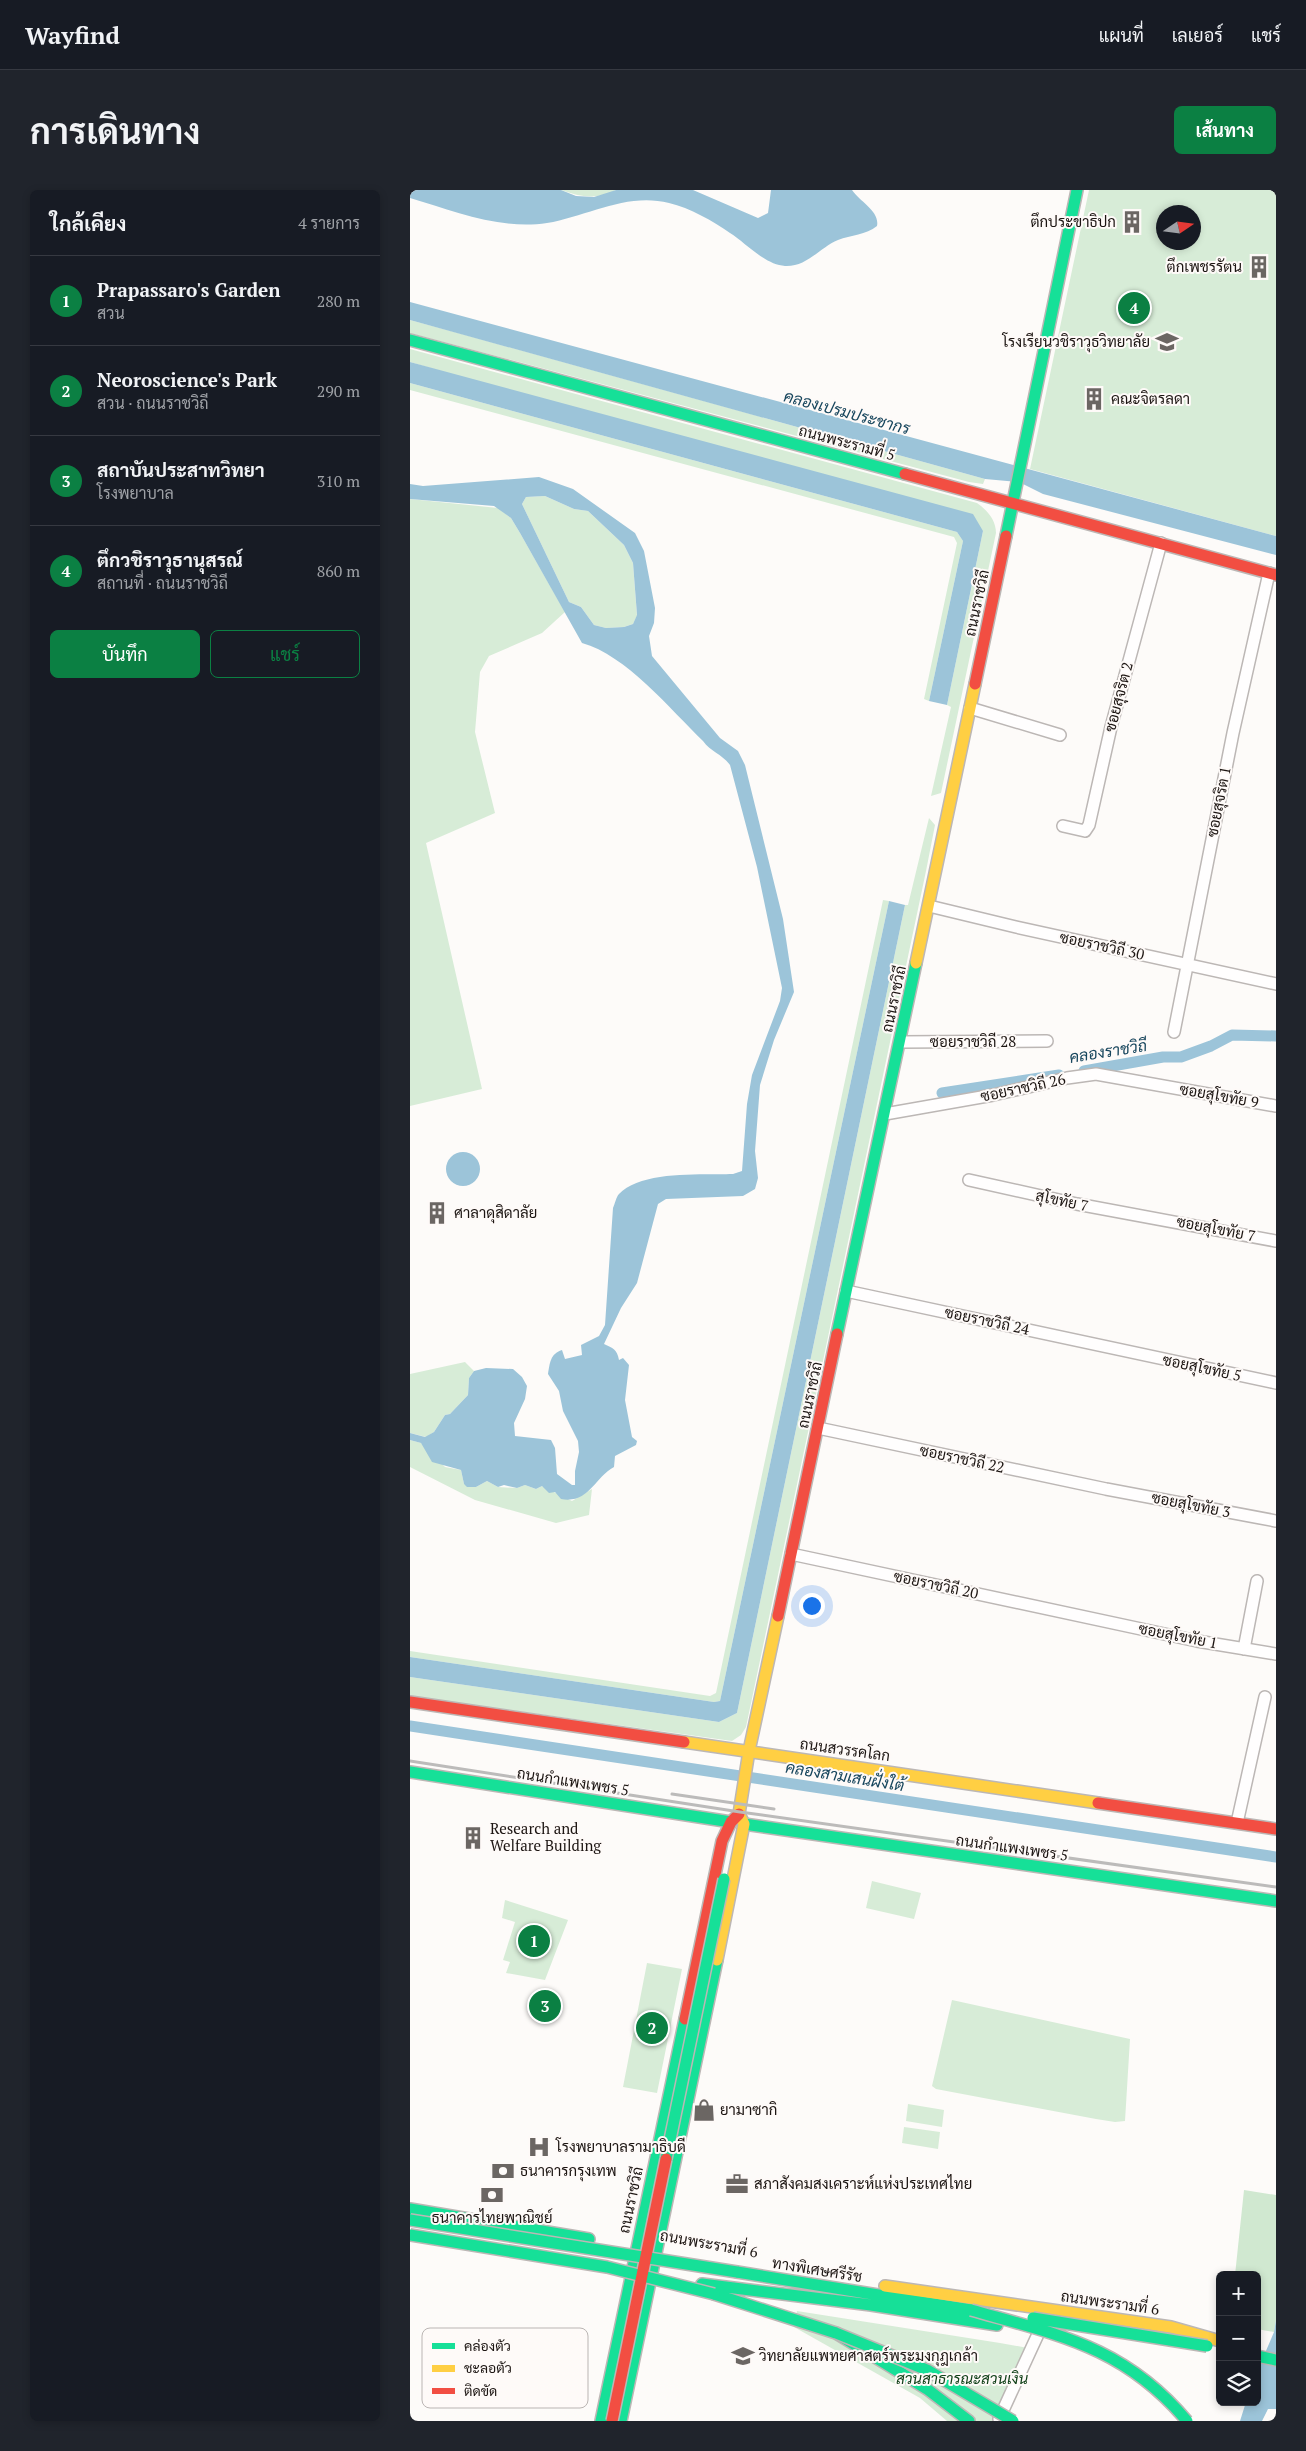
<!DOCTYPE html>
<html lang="th">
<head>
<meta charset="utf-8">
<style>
	:root { --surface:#171b24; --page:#20242c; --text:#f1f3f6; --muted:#9ea1a6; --line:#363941; --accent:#0b8043 }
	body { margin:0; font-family:"PT Serif",Sarabun,serif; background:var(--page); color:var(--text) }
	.controls { position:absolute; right:15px; bottom:15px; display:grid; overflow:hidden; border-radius:8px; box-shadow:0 2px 8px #0003 }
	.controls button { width:45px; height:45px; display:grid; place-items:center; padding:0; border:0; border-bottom:1px solid var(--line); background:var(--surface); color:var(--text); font:25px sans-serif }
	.compass { position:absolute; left:746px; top:15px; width:45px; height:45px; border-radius:50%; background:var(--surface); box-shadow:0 2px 8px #0003; rotate:77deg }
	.you { position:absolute; left:401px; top:1415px; width:18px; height:18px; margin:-12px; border:4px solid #fff; border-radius:50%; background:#1a73e8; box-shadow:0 0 0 8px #1a73e833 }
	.badge { display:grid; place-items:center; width:32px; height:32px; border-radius:50%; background:var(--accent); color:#fff; font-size:16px; font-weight:700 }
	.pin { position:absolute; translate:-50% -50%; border:2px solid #fff; box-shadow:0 1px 5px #0006 }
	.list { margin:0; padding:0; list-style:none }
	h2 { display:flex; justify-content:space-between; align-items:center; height:65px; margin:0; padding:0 20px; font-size:21px }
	h2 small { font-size:16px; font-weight:400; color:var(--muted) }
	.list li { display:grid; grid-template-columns:32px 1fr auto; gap:15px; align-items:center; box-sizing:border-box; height:90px; padding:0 20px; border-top:1px solid var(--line) }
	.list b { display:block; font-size:19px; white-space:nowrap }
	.list p { margin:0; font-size:16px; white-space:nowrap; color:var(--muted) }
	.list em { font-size:16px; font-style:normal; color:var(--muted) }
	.actions { display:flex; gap:10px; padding:15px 20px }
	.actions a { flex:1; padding:11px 0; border:1px solid var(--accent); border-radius:8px; text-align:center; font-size:18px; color:var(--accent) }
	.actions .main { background:var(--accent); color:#fff }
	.icon { flex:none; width:28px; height:28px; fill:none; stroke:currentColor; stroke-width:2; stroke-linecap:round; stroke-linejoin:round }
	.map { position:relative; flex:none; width:866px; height:2231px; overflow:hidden; border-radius:8px }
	header { display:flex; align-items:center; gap:30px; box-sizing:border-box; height:70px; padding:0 25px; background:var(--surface); border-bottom:1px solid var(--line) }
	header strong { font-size:24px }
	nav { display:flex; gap:28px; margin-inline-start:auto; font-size:18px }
	.intro { display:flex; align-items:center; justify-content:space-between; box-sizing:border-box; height:120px; padding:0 30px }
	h1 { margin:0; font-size:35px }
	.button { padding:12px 22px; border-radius:8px; background:var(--accent); color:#fff; font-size:18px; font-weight:700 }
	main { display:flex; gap:30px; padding:0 30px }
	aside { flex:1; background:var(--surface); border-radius:8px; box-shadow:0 2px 8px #0003 }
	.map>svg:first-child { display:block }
	.green { fill:#d7ecd7; fill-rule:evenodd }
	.forest { fill:#d0e8d0 }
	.water { fill:#9cc4d9; fill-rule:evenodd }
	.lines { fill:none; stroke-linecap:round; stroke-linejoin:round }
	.canal { stroke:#9cc4d9; stroke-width:11 }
	.street-casing { stroke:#bcb7b5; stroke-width:14 }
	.fast-casing { stroke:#bcb7b5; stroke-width:14 }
	.slow-casing { stroke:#bcb7b5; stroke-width:14 }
	.jam-casing { stroke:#bcb7b5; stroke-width:14 }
	.street { stroke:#fffefe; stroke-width:11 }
	.fast { stroke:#16e098; stroke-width:11 }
	.slow { stroke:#ffcf43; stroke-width:11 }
	.jam { stroke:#f24e42; stroke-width:11 }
	.rail { stroke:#bcbbba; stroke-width:3 }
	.fast-bridge-casing { stroke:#bcb7b5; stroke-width:14; stroke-linecap:butt }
	.jam-bridge-casing { stroke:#bcb7b5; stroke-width:14; stroke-linecap:butt }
	.fast-bridge { stroke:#16e098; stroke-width:11 }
	.jam-bridge { stroke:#f24e42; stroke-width:11 }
	.labels { text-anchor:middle; stroke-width:4; stroke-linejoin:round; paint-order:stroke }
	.poi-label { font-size:15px; fill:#1c1512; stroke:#fefaf8; text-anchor:start }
	.street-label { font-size:15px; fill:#1c1512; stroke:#fefaf8 }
	.park-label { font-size:15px; font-style:italic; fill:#12421a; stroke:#fefaf8 }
	.water-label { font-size:16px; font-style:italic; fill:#17465d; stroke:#fefaf8 }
	.key { fill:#fefaf8; stroke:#bab5b3; stroke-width:1 }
	.key-label { font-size:14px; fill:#1c1512 }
</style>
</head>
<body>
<header>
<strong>Wayfind</strong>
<nav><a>แผนที่</a><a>เลเยอร์</a><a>แชร์</a></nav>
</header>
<div class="intro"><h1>การเดินทาง</h1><a class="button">เส้นทาง</a></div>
<main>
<aside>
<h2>ใกล้เคียง<small>4 รายการ</small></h2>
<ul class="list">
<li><span class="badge">1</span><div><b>Prapassaro's Garden</b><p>สวน</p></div><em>280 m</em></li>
<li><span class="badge">2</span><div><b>Neoroscience's Park</b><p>สวน · ถนนราชวิถี</p></div><em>290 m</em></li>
<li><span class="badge">3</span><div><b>สถาบันประสาทวิทยา</b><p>โรงพยาบาล</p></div><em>310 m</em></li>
<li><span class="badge">4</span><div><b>ตึกวชิราวุธานุสรณ์</b><p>สถานที่ · ถนนราชวิถี</p></div><em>860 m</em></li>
</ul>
<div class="actions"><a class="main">บันทึก</a><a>แชร์</a></div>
</aside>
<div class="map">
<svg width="866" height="2231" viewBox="0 0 866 2231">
	<rect width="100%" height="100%" fill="#fdfbf9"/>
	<!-- green -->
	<path class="green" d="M 151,0 L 206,0 C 188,10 170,7 151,0 Z
		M 679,0 L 866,0 L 866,346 L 620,279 ZM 754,22 L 784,22 L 784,52 L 754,52 Z
		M 0,130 L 48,143 L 575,289 L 573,294 L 559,292 L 0,143 Z
		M 0,159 L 567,313 C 577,320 586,330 586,343 L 531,603 L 521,606 L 541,517 L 537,515 L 573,341 L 0,172 Z
		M 0,193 L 547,342 L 553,351 L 519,511 L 514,509 L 547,353 L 544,347 L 0,200 Z
		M 135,306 L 164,319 L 178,321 L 214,355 L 223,373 L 227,426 L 223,434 L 214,437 L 196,438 L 184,435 L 171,417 L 159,412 L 112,314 L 116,307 Z
		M 0,309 L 88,318 L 101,328 L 110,343 L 155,422 L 132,443 L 79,466 L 70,482 L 65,542 L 85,623 L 16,653 L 72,899 L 0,916 Z
		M 519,628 L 525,635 L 516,681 L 336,1537 L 331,1545 L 322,1551 L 0,1506 L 0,1487 L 309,1532 L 327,1523 L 495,715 L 498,715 Z
		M 473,710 L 479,711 L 310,1511 L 304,1512 L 0,1467 L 0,1461 L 300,1506 L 306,1503 Z
		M 55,1172 L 64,1181 L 59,1188 L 58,1205 L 40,1224 L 35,1225 L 24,1242 L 16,1247 L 0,1243 L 0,1184 Z
		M 0,1250 L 11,1253 L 35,1277 L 51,1280 L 54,1294 L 66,1297 L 77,1291 L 88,1297 L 107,1298 L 115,1295 L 126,1299 L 132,1296 L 162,1311 L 182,1299 L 179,1325 L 146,1333 L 65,1310 L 0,1277 Z
		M 462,1691 L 511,1703 L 504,1729 L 456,1718 Z
		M 95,1710 L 158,1730 L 135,1790 L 96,1783 L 100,1772 L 93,1770 L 105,1732 L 92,1728 Z
		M 237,1773 L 272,1779 L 247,1903 L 213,1897 Z
		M 542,1810 L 720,1849 L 715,1931 L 705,1932 L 686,1929 L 526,1899 L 522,1896 Z
		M 498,1914 L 534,1920 L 532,1937 L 496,1931 Z
		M 494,1937 L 530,1942 L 528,1959 L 492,1953 Z
		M 387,2121 L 590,2153 L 618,2158 L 582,2231 L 537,2231 L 510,2208 L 384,2137 Z"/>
	<!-- forest -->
	<path class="forest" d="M 834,2000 L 866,2005 L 866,2130 L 864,2142 L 847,2139 L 847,2085 L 825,2085 Z"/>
	<!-- water -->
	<path class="water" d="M 0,0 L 151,0 L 166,6 L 184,7 L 206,0 L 283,0 L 348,28 L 358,23 L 361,0 L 442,0 C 450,12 470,21 467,36 C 456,45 441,45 428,50 C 409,58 397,77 375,76 C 355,75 336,53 320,43 C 303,31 280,18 259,13 C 217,2 178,26 137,33 C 90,40 44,21 0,8 Z
		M 0,112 L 866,346 L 866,365 L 633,304 L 609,292 L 575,289 L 0,130 Z
		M 0,172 L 563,324 L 573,341 L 537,515 L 519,511 L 553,351 L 547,342 L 0,193 Z
		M 129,287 L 163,299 L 225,343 L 234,361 L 245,418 L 244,433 L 239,446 L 242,466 L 310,548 L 328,561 L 335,575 L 373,729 L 384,802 L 364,850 L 350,895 L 345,961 L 348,988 L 345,999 L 333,1006 L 256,1009 L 248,1014 L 227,1093 L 211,1118 L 194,1154 C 203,1158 207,1159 209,1170 L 213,1168 L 219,1175 L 215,1210 L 222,1247 L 227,1251 L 226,1255 L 205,1266 L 204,1277 C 184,1288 179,1314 151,1309 L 145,1302 L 139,1303 L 132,1296 L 126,1299 L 115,1295 L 107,1298 L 94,1295 L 88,1297 L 77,1291 L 66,1297 L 57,1297 L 54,1294 L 51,1280 L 22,1272 L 11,1253 L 0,1250 L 0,1243 L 15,1247 L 24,1242 L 35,1225 L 40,1224 L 58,1205 L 59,1188 L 64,1181 L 76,1178 L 103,1179 L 112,1187 L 117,1196 L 115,1209 L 104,1233 L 105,1246 L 141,1250 L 145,1258 L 147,1284 L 162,1295 L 165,1295 L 165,1281 L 169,1262 L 168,1251 L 153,1221 L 149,1201 L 138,1184 C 140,1173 140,1164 152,1160 L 155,1169 L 172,1165 L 171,1155 L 189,1146 L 195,1135 L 203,1018 C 205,1014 206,1007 209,1004 C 231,980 293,985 323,984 L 332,981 L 337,914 L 342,885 L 370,811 L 372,798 L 347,677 L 320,575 C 312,564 301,562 293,551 C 260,519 216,465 172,453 L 110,343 L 101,328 L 84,316 L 0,309 L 0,294 L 13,296 ZM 135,306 L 164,319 L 178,321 L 214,355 L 223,373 L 227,425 L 223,434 L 214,437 L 196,438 L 184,435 L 171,417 L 159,412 L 112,314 L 116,307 Z
		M 479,711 L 495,715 L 327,1523 L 309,1532 L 0,1487 L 0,1467 L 304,1512 L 310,1511 Z
		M36 979a17 17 0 1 1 34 0a17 17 0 1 1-34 0Z
		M 866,2130 L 866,2219 L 858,2219 L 852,2231 L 830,2231 L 836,2212 L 847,2212 L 847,2182 L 864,2142 Z"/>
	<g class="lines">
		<!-- canal -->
		<path class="canal" d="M 674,881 L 753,867 L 771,867 L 801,856 L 822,845 L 866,846
			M 532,903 L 649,885
			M 0,1536 L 866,1667"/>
		<defs>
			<path id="street" d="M 560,518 L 650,545
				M 653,636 L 675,641 L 679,635 L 701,537 L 751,353
				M 519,716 L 606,737 L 866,794
				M 764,842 L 823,543 L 859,383
				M 490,852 L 637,851
				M 475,924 L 583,905 L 657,888 L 686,884 L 866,916
				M 559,990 L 667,1014 L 866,1051
				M 436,1101 L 866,1193
				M 408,1238 L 696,1299 L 866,1331
				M 381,1364 L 787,1451 L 866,1464
				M 834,1459 L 847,1391
				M 827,1633 L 855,1507
				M 589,2229 L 629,2142"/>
			<path id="fast" d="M 0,150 L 495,284
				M 596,346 L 667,0
				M 427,1144 L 506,773
				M 0,1582 L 321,1632
				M 334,1634 L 866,1711
				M 0,2019 L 179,2049
				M 327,2082 L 561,2120
				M 292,2094 L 461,2115 L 587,2135
				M 304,2104 L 426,2143 L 517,2199 L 559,2231
				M 847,2166 L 866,2170
				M 191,2231 L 275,1829
				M 211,2231 L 307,1770"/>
			<path id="slow" d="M 506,773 L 565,494
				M 274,1552 L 688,1613
				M 307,1770 L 334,1634 L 329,1624 L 339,1561 L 368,1426
				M 475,2096 L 761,2137 L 810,2151"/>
			<path id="jam" d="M 495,284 L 866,385
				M 565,494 L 596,346
				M 368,1426 L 427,1144
				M 0,1512 L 274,1552
				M 688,1613 L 866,1639
				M 275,1829 L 312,1651 L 321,1632 L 329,1624"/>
		</defs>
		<!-- street casing -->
		<use href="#street" class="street-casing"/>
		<!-- fast casing -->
		<use href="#fast" class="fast-casing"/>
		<!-- slow casing -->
		<use href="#slow" class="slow-casing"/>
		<!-- jam casing -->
		<use href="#jam" class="jam-casing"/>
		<!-- street -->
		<use href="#street" class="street"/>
		<!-- fast -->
		<use href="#fast" class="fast"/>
		<!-- slow -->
		<use href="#slow" class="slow"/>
		<!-- jam -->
		<use href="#jam" class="jam"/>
		<!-- rail -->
		<path class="rail" d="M 0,1571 L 330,1622 L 866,1697
			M 262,1604 L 364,1619"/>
		<defs>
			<path id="fast-bridge" d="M 256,1969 L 314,1689
				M 0,2030 L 327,2082
				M 0,2045 L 197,2077 L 304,2104
				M 561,2120 C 649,2145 715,2157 777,2231
				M 623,2128 L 797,2156
				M 426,2143 L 517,2180 L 603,2231"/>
			<path id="jam-bridge" d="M 202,2231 L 256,1969"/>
		</defs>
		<!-- fast-bridge casing -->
		<use href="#fast-bridge" class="fast-bridge-casing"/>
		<!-- jam-bridge casing -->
		<use href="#jam-bridge" class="jam-bridge-casing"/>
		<!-- fast-bridge -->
		<use href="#fast-bridge" class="fast-bridge"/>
		<!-- jam-bridge -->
		<use href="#jam-bridge" class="jam-bridge"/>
	</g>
	<!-- icons -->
	<defs>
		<symbol id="building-bare" viewBox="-9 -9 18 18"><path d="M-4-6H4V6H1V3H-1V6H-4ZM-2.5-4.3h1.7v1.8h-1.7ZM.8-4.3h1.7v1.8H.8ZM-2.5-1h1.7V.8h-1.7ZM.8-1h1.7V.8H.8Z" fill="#6b6663" stroke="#fefaf8" stroke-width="2.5" paint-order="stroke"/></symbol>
		<symbol id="school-bare" viewBox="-9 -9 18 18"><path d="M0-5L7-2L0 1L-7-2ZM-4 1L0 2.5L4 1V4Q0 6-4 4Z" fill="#6b6663" stroke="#fefaf8" stroke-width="2.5" paint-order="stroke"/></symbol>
		<symbol id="shop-bare" viewBox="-9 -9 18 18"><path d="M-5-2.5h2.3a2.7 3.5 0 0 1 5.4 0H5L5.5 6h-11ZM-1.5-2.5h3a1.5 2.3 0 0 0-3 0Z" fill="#6b6663" stroke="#fefaf8" stroke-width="2.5" paint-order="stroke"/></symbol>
		<symbol id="hospital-bare" viewBox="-9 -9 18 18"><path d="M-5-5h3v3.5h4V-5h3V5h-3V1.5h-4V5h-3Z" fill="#6b6663" stroke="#fefaf8" stroke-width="2.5" paint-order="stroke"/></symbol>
		<symbol id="bank-bare" viewBox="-9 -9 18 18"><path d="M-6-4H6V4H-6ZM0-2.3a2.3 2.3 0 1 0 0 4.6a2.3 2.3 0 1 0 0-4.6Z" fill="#6b6663" stroke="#fefaf8" stroke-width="2.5" paint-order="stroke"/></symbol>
		<symbol id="office-bare" viewBox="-9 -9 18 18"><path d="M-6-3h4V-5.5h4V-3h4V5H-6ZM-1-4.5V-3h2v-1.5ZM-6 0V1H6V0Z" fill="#6b6663" stroke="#fefaf8" stroke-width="2.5" paint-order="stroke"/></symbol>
		<symbol id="university-bare" viewBox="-9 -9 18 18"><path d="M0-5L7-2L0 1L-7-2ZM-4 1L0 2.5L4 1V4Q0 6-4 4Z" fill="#6b6663" stroke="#fefaf8" stroke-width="2.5" paint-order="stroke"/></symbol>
	</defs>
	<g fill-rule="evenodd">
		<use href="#building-bare" x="706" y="16" width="32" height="32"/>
		<use href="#building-bare" x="833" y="61" width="32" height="32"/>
		<use href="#school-bare" x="741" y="136" width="32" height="32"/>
		<use href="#building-bare" x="668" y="193" width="32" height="32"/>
		<use href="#building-bare" x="11" y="1007" width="32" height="32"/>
		<use href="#building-bare" x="47" y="1632" width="32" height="32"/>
		<use href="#shop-bare" x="278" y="1904" width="32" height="32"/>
		<use href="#hospital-bare" x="113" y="1941" width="32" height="32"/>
		<use href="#bank-bare" x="77" y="1965" width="32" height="32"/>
		<use href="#office-bare" x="311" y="1978" width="32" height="32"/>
		<use href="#bank-bare" x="66" y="1989" width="32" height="32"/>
		<use href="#university-bare" x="317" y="2150" width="32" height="32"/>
	</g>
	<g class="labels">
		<!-- poi labels -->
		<g class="poi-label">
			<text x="706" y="37" text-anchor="end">ตึกประขาธิปก</text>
			<text x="832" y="82" text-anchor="end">ตึกเพชรรัตน</text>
			<text x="740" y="157" text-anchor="end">โรงเรียนวชิราวุธวิทยาลัย</text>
			<text x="701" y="214">คณะจิตรลดา</text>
			<text x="44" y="1028">ศาลาดุสิดาลัย</text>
			<text x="80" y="1644">Research and<tspan x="80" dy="17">Welfare Building</tspan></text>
			<text x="310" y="1925">ยามาซากิ</text>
			<text x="146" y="1962">โรงพยาบาลรามาธิบดี</text>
			<text x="110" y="1986">ธนาคารกรุงเทพ</text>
			<text x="344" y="1999">สภาสังคมสงเคราะห์แห่งประเทศไทย</text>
			<text x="82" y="2033" text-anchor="middle">ธนาคารไทยพาณิชย์</text>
			<text x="349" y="2171">วิทยาลัยแพทยศาสตร์พระมงกุฎเกล้า</text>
		</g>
		<!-- street labels -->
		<g class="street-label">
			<text transform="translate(437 253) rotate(15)" y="5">ถนนพระรามที่ 5</text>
			<text transform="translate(567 413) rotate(-78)" y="5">ถนนราชวิถี</text>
			<text transform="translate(709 507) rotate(-75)" y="5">ซอยสุจริต 2</text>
			<text transform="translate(809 612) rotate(-79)" y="5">ซอยสุจริต 1</text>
			<text transform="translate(692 756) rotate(12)" y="5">ซอยราชวิถี 30</text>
			<text transform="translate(484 809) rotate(-78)" y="5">ถนนราชวิถี</text>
			<text x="563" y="857">ซอยราชวิถี 28</text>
			<text transform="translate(613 898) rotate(-12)" y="5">ซอยราชวิถี 26</text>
			<text transform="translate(809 906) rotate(10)" y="5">ซอยสุโขทัย 9</text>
			<text transform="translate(652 1011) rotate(12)" y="5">สุโขทัย 7</text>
			<text transform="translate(806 1039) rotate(11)" y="5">ซอยสุโขทัย 7</text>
			<text transform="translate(577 1131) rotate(12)" y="5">ซอยราชวิถี 24</text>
			<text transform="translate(792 1178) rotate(12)" y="5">ซอยสุโขทัย 5</text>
			<text transform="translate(400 1205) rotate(-78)" y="5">ถนนราชวิถี</text>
			<text transform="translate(552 1269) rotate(12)" y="5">ซอยราชวิถี 22</text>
			<text transform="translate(781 1315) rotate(11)" y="5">ซอยสุโขทัย 3</text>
			<text transform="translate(526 1395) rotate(12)" y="5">ซอยราชวิถี 20</text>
			<text transform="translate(768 1446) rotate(11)" y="5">ซอยสุโขทัย 1</text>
			<text transform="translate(435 1560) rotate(8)" y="5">ถนนสวรรคโลก</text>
			<text transform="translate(163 1592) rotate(9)" y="5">ถนนกำแพงเพชร 5</text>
			<text transform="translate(602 1658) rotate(8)" y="5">ถนนกำแพงเพชร 5</text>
			<text transform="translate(221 2010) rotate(-78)" y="5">ถนนราชวิถี</text>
			<text transform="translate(299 2054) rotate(10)" y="5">ถนนพระรามที่ 6</text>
			<text transform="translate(407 2080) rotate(9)" y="5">ทางพิเศษศรีรัช</text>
			<text transform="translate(700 2113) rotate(8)" y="5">ถนนพระรามที่ 6</text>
		</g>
		<!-- park labels -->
		<g class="park-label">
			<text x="552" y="2194">สวนสาธารณะสวนเงิน</text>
		</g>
		<!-- water labels -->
		<g class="water-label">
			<text transform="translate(437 222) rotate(15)" y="6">คลองเปรมประชากร</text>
			<text transform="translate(698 861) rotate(-9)" y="6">คลองราชวิถี</text>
			<text transform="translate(435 1586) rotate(9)" y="6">คลองสามเสนฝั่งใต้</text>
		</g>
	</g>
	<!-- legend -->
	<rect x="12" y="2138" width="166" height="80" rx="8" class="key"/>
	<rect x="22" y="2153" width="23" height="6" fill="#16e098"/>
	<rect x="22" y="2175" width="23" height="7" fill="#ffcf43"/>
	<rect x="22" y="2198" width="23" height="6" fill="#f24e42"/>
	<g class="key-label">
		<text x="54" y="2161">คล่องตัว</text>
		<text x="54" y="2183">ชะลอตัว</text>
		<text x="54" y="2206">ติดขัด</text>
	</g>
</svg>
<div class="controls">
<button>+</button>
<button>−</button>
<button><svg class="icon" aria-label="layers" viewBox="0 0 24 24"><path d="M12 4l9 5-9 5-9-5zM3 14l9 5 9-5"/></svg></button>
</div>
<svg class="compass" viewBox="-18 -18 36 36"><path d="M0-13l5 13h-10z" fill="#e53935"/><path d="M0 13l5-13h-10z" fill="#9ea1a6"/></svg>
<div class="you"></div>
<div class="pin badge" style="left:124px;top:1751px">1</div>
<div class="pin badge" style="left:242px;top:1838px">2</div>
<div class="pin badge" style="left:135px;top:1816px">3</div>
<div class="pin badge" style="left:724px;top:118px">4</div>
</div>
</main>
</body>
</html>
